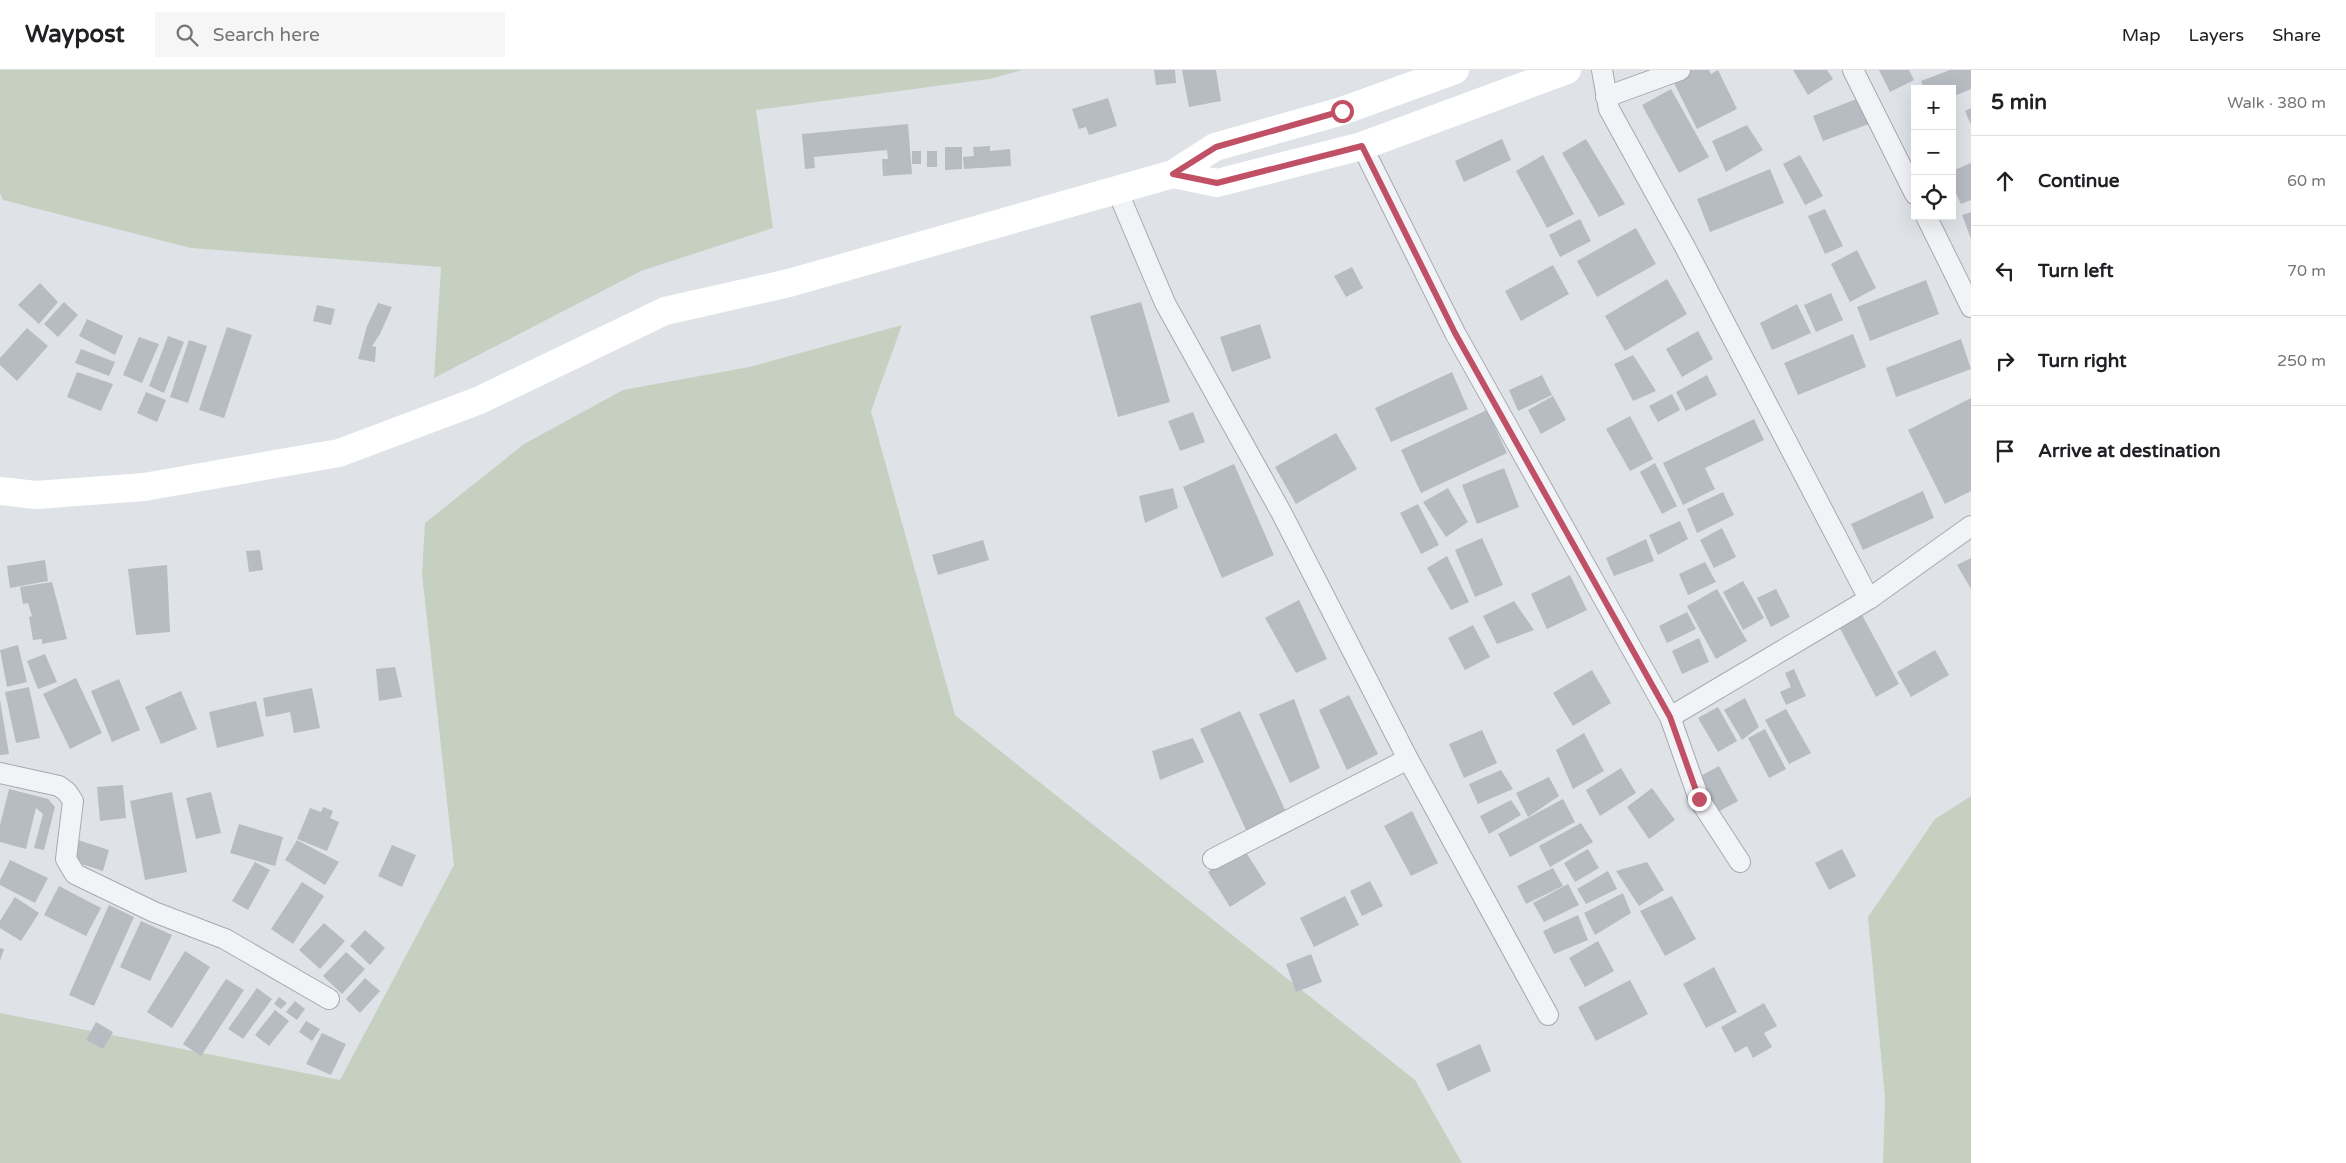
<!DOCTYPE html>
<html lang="en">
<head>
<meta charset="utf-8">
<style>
	:root { --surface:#fff; --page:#f6f6f6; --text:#202124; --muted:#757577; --line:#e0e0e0 }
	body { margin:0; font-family:"Varela Round",sans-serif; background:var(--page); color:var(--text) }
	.controls { position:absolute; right:15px; top:15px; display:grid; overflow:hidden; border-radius:0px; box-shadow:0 5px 20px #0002 }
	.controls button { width:45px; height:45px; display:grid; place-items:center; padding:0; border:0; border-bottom:1px solid var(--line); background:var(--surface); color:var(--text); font:25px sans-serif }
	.stop { position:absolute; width:15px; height:15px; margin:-11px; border:4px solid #c05065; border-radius:50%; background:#fff }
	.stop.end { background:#c05065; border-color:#fff; box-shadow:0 1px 5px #0008 }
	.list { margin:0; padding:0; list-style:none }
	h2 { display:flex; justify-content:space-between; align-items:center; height:65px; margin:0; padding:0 20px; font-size:21px }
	h2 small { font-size:16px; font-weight:400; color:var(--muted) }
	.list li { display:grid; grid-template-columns:32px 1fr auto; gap:15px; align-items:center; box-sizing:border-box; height:90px; padding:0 20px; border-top:1px solid var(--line) }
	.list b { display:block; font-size:19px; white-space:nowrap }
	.list em { font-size:16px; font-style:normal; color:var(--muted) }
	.icon { flex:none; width:28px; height:28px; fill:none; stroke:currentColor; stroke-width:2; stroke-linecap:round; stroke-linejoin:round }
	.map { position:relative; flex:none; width:1971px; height:1093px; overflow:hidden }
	header { display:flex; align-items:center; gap:30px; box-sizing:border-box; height:70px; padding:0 25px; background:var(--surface); border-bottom:1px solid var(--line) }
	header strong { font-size:24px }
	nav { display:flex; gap:28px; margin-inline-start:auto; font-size:18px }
	.search { width:350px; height:45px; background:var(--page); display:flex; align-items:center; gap:12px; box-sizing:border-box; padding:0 18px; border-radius:0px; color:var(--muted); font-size:19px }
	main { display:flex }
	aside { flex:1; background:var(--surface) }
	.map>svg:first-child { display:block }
	.green { fill:#c6d0c1 }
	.building { fill:#b7bcc3 }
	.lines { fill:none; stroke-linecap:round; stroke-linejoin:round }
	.street-casing { stroke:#a5aab1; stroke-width:22 }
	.street { stroke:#f2f3f6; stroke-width:20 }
	.secondary { stroke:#fff; stroke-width:28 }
	.route { stroke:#c05065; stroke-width:6 }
</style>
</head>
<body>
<header>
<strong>Waypost</strong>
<div class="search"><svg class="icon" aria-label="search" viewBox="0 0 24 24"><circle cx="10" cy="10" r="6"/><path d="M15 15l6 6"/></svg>Search here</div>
<nav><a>Map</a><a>Layers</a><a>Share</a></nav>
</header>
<main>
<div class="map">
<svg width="1971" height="1093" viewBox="0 0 1971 1093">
	<rect width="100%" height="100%" fill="#dfe3e7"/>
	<!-- green -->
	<path class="green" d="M 0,0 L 1023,0 L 989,9 L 756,40 L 773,158 L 641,201 L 434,308 L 441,197 L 191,178 L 3,130 L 0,123 Z
		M 902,255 L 871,341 L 955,645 L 1415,1010 L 1462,1093 L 0,1093 L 0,943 L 340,1010 L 454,795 L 422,504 L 425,453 L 524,374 L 623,320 L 749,297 Z
		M 1971,726 L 1971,1093 L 1883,1093 L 1885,1028 L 1868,847 L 1935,749 Z"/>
	<!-- building -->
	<path class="building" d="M 1154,0 L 1175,0 L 1176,13 L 1156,15 Z
		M 1182,0 L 1216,0 L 1221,31 L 1189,37 Z
		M 1690,0 L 1709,0 L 1711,4 L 1718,0 L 1737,39 L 1697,59 L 1672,9 Z
		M 1793,0 L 1827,0 L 1833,9 L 1808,25 Z
		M 1879,0 L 1909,0 L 1914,10 L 1890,22 Z
		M 1950,0 L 1971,0 L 1971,19 L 1952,27 L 1952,19 L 1924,19 L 1921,11 Z
		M 1671,19 L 1709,87 L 1679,103 L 1642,35 Z
		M 1108,28 L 1117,56 L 1089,65 L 1086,57 L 1079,59 L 1072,39 Z
		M 1859,28 L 1869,54 L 1823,71 L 1813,46 Z
		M 1971,38 L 1971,55 L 1965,41 Z
		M 908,54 L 912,104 L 883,106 L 882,89 L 888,89 L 887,80 L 814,87 L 815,98 L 805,99 L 802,64 Z
		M 1747,55 L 1763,80 L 1726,102 L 1712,71 Z
		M 1502,69 L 1511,90 L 1464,112 L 1455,91 Z
		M 1586,69 L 1625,134 L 1599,147 L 1562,83 Z
		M 990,76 L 990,81 L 1010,79 L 1011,96 L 964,99 L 963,87 L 974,86 L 973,77 Z
		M 945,77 L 962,77 L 962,99 L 945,100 Z
		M 912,81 L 921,81 L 921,94 L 912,94 Z
		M 927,81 L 937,81 L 937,97 L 927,97 Z
		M 1543,85 L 1574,144 L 1547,158 L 1516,101 Z
		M 1800,85 L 1823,126 L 1805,135 L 1783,94 Z
		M 1971,93 L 1971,130 L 1961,134 L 1952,116 L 1952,101 Z
		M 1770,99 L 1784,133 L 1710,162 L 1697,129 Z
		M 1825,139 L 1843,176 L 1825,184 L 1808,146 Z
		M 1971,142 L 1971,169 L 1962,145 Z
		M 1580,149 L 1591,171 L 1560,187 L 1549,165 Z
		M 1636,158 L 1656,194 L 1597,227 L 1577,191 Z
		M 1857,180 L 1876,218 L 1850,232 L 1831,194 Z
		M 1553,195 L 1569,224 L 1521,251 L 1505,221 Z
		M 1352,197 L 1363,218 L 1346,227 L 1334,206 Z
		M 1667,209 L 1687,244 L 1625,281 L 1605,246 Z
		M 1926,210 L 1939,244 L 1870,271 L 1857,237 Z
		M 40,213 L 58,232 L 39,254 L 18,235 Z
		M 1831,223 L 1843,250 L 1816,262 L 1804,235 Z
		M 64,232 L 78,245 L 58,267 L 44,254 Z
		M 1141,232 L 1170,332 L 1118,347 L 1090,246 Z
		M 378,233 L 392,237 L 380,264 L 372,276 L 376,277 L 375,292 L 358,289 L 367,256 Z
		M 1797,234 L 1811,263 L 1772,280 L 1760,253 Z
		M 317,235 L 335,239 L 331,255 L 313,251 Z
		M 87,249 L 123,266 L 115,285 L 79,266 Z
		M 1260,254 L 1271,288 L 1232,302 L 1220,267 Z
		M 227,257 L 252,265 L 224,348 L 199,340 Z
		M 27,258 L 48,276 L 17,311 L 0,295 L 0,288 Z
		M 1698,261 L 1713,289 L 1682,307 L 1666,279 Z
		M 1853,264 L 1866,297 L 1798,325 L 1784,293 Z
		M 168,266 L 184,272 L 164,323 L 149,316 Z
		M 139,267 L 159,274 L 142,313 L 123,305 Z
		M 1961,269 L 1971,299 L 1896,327 L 1886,298 Z
		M 189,270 L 207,276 L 188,333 L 170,327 Z
		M 81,279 L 115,292 L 109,306 L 75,293 Z
		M 1633,285 L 1656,321 L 1633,331 L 1614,294 Z
		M 77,302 L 113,314 L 101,341 L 67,327 Z
		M 1452,302 L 1468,339 L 1391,372 L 1375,338 Z
		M 1542,305 L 1552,325 L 1518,341 L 1509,320 Z
		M 1707,305 L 1717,325 L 1686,341 L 1676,322 Z
		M 146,322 L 166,330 L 157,352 L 137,343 Z
		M 1672,324 L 1680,340 L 1658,352 L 1649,336 Z
		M 1553,326 L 1566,350 L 1541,364 L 1528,340 Z
		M 1971,328 L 1971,421 L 1945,434 L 1908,360 Z
		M 1487,340 L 1507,383 L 1421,423 L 1401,380 Z
		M 1193,342 L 1205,372 L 1180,381 L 1168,351 Z
		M 1630,346 L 1653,389 L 1630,401 L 1606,359 Z
		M 1754,349 L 1764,370 L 1705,398 L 1715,419 L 1683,435 L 1663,393 Z
		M 1336,363 L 1357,399 L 1296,434 L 1275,397 Z
		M 1655,393 L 1677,436 L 1662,444 L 1640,402 Z
		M 1234,394 L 1274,485 L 1222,508 L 1183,417 Z
		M 1504,398 L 1519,437 L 1477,454 L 1462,415 Z
		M 1173,418 L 1178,438 L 1145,453 L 1139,426 Z
		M 1448,418 L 1468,452 L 1446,467 L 1423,432 Z
		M 1923,421 L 1934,448 L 1863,480 L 1851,454 Z
		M 1723,422 L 1734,445 L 1697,463 L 1687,439 Z
		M 1418,434 L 1439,475 L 1421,484 L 1400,443 Z
		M 1680,451 L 1688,469 L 1658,485 L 1649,465 Z
		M 1722,458 L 1736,487 L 1714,498 L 1700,470 Z
		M 1482,468 L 1503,515 L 1475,527 L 1455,480 Z
		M 1646,469 L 1654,491 L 1614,506 L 1606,488 Z
		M 983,470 L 989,490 L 938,505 L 932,485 Z
		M 260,480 L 263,500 L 249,502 L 246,481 Z
		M 1447,486 L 1469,532 L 1451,540 L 1427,498 Z
		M 1971,488 L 1971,519 L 1957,495 Z
		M 45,490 L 48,511 L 10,518 L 7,496 Z
		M 1705,492 L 1716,512 L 1688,525 L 1679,504 Z
		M 167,495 L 170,562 L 136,565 L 128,499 Z
		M 1570,505 L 1587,540 L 1547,559 L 1531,524 Z
		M 1743,511 L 1764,548 L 1743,560 L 1723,522 Z
		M 52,512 L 67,569 L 42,574 L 42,569 L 33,570 L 29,547 L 32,546 L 28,533 L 23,534 L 20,517 Z
		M 1717,519 L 1747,571 L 1716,589 L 1687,536 Z
		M 1776,519 L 1790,547 L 1771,557 L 1757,528 Z
		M 1299,530 L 1327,589 L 1296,603 L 1265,548 Z
		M 1514,531 L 1534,560 L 1497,574 L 1483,546 Z
		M 1859,539 L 1899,614 L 1876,627 L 1836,551 Z
		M 1687,542 L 1696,559 L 1667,573 L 1659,556 Z
		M 1473,555 L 1490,587 L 1465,600 L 1448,568 Z
		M 1699,568 L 1709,592 L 1682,604 L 1672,581 Z
		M 18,575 L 27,612 L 7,617 L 0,580 Z
		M 1935,580 L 1949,605 L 1911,627 L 1897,602 Z
		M 45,584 L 57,612 L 38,619 L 27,591 Z
		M 395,597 L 402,627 L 379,631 L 376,599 Z
		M 1794,599 L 1806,626 L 1786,635 L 1780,622 L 1791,617 L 1785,603 Z
		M 1592,600 L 1611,633 L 1573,656 L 1553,623 Z
		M 76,608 L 102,663 L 70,679 L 43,624 Z
		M 119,609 L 140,660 L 112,672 L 91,621 Z
		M 29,617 L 40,668 L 16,673 L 5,622 Z
		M 312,618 L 320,658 L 294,663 L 290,642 L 266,647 L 263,628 Z
		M 181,621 L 197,659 L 161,674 L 145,637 Z
		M 1349,625 L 1378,684 L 1347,700 L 1319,640 Z
		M 1745,628 L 1759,657 L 1742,670 L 1724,640 Z
		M 1294,629 L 1320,698 L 1290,713 L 1259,644 Z
		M 0,630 L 9,684 L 0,685 Z
		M 256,631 L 264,666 L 217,678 L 209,642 Z
		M 1718,637 L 1737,671 L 1718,682 L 1698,648 Z
		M 1786,639 L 1811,683 L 1789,694 L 1765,650 Z
		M 1240,641 L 1286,742 L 1246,760 L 1200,659 Z
		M 1765,659 L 1786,699 L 1769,708 L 1748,668 Z
		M 1482,660 L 1497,693 L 1464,708 L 1449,674 Z
		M 1584,663 L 1604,701 L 1573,719 L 1556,680 Z
		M 1193,668 L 1204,692 L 1160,710 L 1152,681 Z
		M 1719,696 L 1738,731 L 1716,743 L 1697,708 Z
		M 1621,698 L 1636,723 L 1600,746 L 1586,720 Z
		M 1501,700 L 1513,719 L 1478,734 L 1469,714 Z
		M 1549,707 L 1559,726 L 1528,747 L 1516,723 Z
		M 123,715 L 126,748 L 100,751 L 97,717 Z
		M 1652,718 L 1675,750 L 1649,769 L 1627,737 Z
		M 9,719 L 48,729 L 55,737 L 44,780 L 34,778 L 43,744 L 36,738 L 26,779 L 0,772 L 0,755 Z
		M 172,722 L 187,802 L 145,810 L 130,731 Z
		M 211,722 L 221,763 L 196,769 L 186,728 Z
		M 1563,729 L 1575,752 L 1510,787 L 1498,764 Z
		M 1511,730 L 1521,745 L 1489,764 L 1480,746 Z
		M 323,737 L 333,741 L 330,748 L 339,752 L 327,781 L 297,769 L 310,738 L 321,742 Z
		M 1412,741 L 1438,793 L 1411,806 L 1384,756 Z
		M 1581,753 L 1593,772 L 1550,797 L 1539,776 Z
		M 239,754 L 283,767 L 275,796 L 230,783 Z
		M 78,770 L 109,780 L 103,801 L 72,791 Z
		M 297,770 L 339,792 L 325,815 L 285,790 Z
		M 392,775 L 416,785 L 402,817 L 378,806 Z
		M 1244,779 L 1266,814 L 1230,837 L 1208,802 Z
		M 1588,779 L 1599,798 L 1575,812 L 1564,793 Z
		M 1842,779 L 1856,806 L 1829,820 L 1815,793 Z
		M 10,790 L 48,808 L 35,833 L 0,815 L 0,810 Z
		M 255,792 L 270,800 L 248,840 L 232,831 Z
		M 1647,792 L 1664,820 L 1639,836 L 1616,801 Z
		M 1553,798 L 1563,816 L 1526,834 L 1517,816 Z
		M 1608,801 L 1617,819 L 1586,834 L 1577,819 Z
		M 1370,811 L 1383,836 L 1362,846 L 1350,821 Z
		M 302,812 L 324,826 L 293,874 L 271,859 Z
		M 1568,814 L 1579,835 L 1544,852 L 1533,833 Z
		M 59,816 L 101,838 L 86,866 L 44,845 Z
		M 1623,823 L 1631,843 L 1595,865 L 1584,843 Z
		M 1345,826 L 1359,855 L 1314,877 L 1300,848 Z
		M 1672,826 L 1696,869 L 1665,886 L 1640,841 Z
		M 15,827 L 39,843 L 21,871 L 0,858 L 0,851 Z
		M 109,835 L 134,847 L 94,936 L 69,925 Z
		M 1578,845 L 1588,870 L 1554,884 L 1543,861 Z
		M 141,851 L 172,865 L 150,911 L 120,897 Z
		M 324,853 L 345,871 L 320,899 L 299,880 Z
		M 365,860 L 385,878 L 370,895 L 350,876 Z
		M 1598,871 L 1614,901 L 1585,917 L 1569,888 Z
		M 0,878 L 4,879 L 0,891 Z
		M 185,881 L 210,897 L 172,958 L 147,942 Z
		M 346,882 L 365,899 L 342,924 L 323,906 Z
		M 1311,884 L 1322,912 L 1296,922 L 1286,894 Z
		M 1714,897 L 1737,942 L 1706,958 L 1683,914 Z
		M 365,908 L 380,921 L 360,943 L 346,929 Z
		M 226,909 L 244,920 L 201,986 L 183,974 Z
		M 1630,910 L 1648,944 L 1596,971 L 1578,937 Z
		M 257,918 L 272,929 L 243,969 L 228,959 Z
		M 279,927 L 287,933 L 281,939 L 274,934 Z
		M 295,931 L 305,939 L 297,950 L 286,942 Z
		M 1764,933 L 1777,956 L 1764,963 L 1772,977 L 1753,988 L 1747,976 L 1735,983 L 1721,957 Z
		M 275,940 L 289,951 L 269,976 L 255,965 Z
		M 306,951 L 320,959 L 312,971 L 299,962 Z
		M 96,952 L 113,962 L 103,979 L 86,970 Z
		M 322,963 L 346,974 L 331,1005 L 306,994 Z
		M 1480,974 L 1491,1001 L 1448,1021 L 1436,994 Z"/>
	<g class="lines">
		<defs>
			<path id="street" d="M 1602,0 L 1609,39 L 1685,177 L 1869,529
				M 1853,0 L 1915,124
				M 1606,27 L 1680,0
				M 1362,76 L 1455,263 L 1670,647 L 1699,729 L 1740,792
				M 1117,120 L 1165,233 L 1281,442 L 1408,689 L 1548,945
				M 1926,146 L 1971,237
				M 1670,647 L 1869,529 L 1971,456
				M 0,703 L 59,716 L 67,722 L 73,731 L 66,789 L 75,804 L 154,842 L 225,869 L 329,929
				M 1213,789 L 1408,689"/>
		</defs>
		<!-- street casing -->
		<use href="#street" class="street-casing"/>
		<!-- street -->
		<use href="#street" class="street"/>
		<!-- secondary -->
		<path class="secondary" d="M 1173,104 L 1217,113 L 1362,76 L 1567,0
			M 0,421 L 36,425 L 144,417 L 339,383 L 480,330 L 665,241 L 789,213 L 1173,104 L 1215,77 L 1342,41 L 1455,0"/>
	</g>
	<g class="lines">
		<!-- route -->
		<path class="route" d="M 1342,41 L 1216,77 L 1173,104 L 1217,113 L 1362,76 L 1455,263 L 1670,647 L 1699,729"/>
	</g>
</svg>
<div class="controls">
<button>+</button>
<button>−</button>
<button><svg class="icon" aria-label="locate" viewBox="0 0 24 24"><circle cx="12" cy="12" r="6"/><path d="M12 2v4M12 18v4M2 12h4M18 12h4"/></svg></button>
</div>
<div class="stop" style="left:1342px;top:41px"></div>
<div class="stop end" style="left:1699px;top:729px"></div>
</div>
<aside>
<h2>5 min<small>Walk · 380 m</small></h2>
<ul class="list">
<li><svg class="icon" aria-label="ahead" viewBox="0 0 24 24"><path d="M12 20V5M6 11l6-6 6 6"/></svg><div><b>Continue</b></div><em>60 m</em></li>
<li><svg class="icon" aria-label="left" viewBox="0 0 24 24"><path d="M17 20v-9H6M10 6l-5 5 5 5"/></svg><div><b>Turn left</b></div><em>70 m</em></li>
<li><svg class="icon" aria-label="right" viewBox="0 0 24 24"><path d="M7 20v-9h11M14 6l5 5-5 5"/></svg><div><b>Turn right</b></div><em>250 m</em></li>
<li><svg class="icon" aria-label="arrive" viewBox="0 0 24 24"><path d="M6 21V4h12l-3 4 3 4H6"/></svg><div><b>Arrive at destination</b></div></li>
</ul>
</aside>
</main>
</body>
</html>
